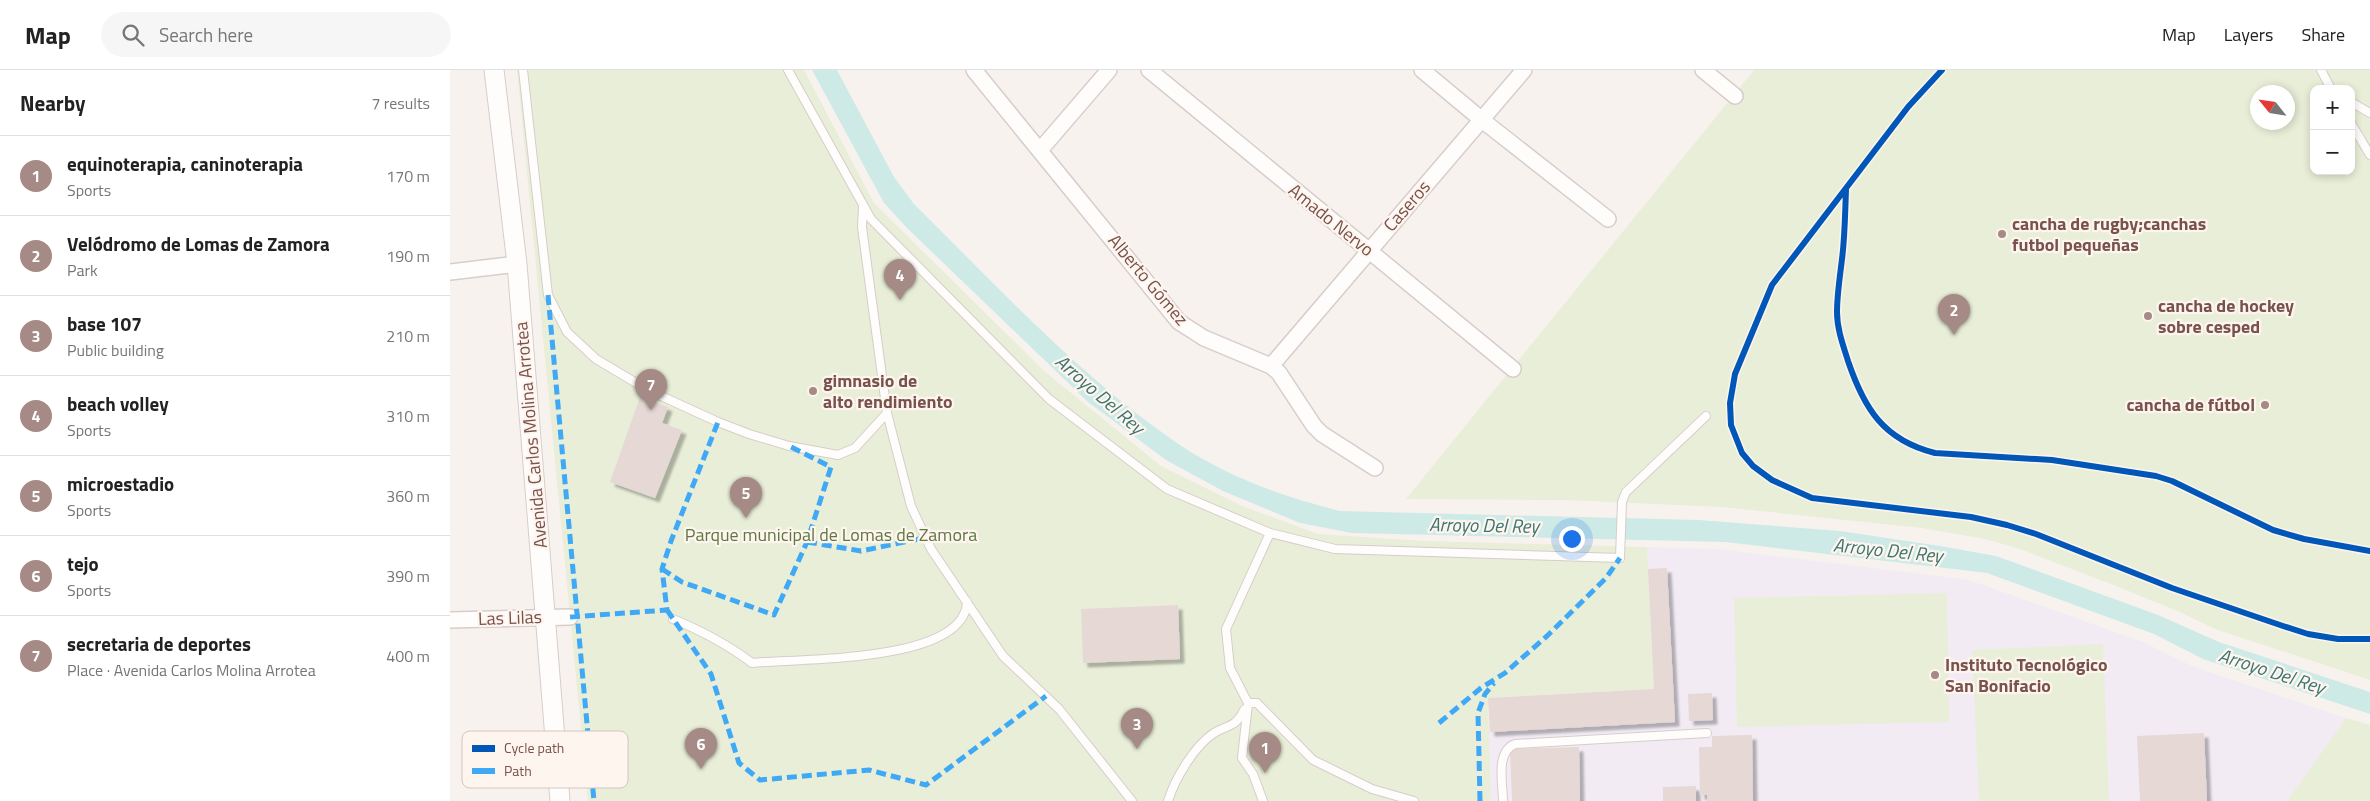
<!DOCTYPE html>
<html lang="en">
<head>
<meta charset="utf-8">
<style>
	:root { --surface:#fff; --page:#f6f6f6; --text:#222; --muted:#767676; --line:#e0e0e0; --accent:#a58a85 }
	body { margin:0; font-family:"Titillium Web",sans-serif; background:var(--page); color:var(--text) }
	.controls { position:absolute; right:15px; top:15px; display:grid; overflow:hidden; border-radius:10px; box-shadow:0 2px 8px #0003 }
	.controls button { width:45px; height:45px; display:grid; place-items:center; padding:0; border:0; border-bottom:1px solid var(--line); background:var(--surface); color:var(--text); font:25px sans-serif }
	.compass { position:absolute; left:1800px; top:15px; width:45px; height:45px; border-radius:50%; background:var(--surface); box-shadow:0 2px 8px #0003; rotate:300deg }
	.you { position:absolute; left:1121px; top:468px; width:18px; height:18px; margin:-12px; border:4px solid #fff; border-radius:50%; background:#1a73e8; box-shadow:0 0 0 8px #1a73e833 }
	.badge { display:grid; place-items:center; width:32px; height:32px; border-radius:50%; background:var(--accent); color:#fff; font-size:16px; font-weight:700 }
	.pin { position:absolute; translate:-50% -41px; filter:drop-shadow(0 1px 2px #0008) }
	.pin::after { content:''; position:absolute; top:26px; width:18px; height:15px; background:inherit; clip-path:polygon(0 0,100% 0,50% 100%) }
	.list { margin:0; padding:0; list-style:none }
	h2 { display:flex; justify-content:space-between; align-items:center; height:65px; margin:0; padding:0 20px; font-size:21px }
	h2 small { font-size:16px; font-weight:400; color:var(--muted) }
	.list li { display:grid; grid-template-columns:32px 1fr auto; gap:15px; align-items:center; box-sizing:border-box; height:80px; padding:0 20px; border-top:1px solid var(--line) }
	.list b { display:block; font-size:19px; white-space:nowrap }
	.list p { margin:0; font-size:16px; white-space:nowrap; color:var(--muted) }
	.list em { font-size:16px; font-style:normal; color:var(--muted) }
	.icon { flex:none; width:28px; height:28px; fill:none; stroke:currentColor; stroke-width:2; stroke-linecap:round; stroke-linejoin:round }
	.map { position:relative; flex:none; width:1920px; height:731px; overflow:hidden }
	header { display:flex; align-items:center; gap:30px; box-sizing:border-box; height:70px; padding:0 25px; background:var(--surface); border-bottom:1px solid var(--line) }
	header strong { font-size:24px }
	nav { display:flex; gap:28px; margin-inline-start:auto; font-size:18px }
	.search { width:350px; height:45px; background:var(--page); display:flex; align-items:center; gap:12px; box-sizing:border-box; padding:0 18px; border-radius:28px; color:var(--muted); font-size:19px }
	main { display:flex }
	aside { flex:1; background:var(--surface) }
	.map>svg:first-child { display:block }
	.education { fill:#f2ebf4 }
	.green { fill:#e9eed8; fill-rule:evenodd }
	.water { fill:#ceeae7 }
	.building { fill:#e5d8d5; filter:url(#shadow) }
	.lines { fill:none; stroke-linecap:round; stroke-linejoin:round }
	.service-casing { stroke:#d7cdca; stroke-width:10 }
	.minor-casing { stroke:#d7cdca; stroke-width:18 }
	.tertiary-casing { stroke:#d7cdca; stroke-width:21 }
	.service { stroke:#fefdfc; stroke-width:8 }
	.minor { stroke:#fefdfc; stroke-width:15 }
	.tertiary { stroke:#fefdfc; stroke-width:19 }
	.quiet { stroke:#3fa9f5; stroke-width:5; stroke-dasharray:10 5; stroke-linecap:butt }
	.cycleway-casing { stroke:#fff5ef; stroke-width:9 }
	.cycleway { stroke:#0057b8; stroke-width:6 }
	.poi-dot { fill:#a58a85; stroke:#fff5ef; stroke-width:2 }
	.labels { text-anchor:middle; stroke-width:4.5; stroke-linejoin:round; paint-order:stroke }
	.street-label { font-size:18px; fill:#78524c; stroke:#fff5ef }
	.poi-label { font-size:18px; font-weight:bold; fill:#78524c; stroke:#fff5ef; text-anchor:start }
	.park-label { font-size:18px; fill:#5d7841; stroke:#fff5ef }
	.water-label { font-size:19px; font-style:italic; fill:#3c7672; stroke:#fff5ef }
	.key { fill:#fff5ef; stroke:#d6c4be; stroke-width:1 }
	.key-label { font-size:14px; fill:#78524c }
</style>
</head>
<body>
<header>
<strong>Map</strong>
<div class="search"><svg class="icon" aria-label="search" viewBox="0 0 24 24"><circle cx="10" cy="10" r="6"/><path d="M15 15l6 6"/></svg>Search here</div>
<nav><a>Map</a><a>Layers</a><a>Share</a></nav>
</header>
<main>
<aside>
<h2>Nearby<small>7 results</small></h2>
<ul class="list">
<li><span class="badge">1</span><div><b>equinoterapia, caninoterapia</b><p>Sports</p></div><em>170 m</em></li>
<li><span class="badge">2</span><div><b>Velódromo de Lomas de Zamora</b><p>Park</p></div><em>190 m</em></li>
<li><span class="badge">3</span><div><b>base 107</b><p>Public building</p></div><em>210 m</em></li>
<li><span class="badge">4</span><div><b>beach volley</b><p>Sports</p></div><em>310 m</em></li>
<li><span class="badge">5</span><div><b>microestadio</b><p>Sports</p></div><em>360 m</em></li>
<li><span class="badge">6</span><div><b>tejo</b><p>Sports</p></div><em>390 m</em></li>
<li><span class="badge">7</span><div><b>secretaria de deportes</b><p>Place · Avenida Carlos Molina Arrotea</p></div><em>400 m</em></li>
</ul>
</aside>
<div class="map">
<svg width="1920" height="731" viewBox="0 0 1920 731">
	<defs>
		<filter id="shadow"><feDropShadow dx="4.5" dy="4.5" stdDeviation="1" flood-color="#0004"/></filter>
	</defs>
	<rect width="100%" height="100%" fill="#f8f2ee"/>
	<!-- education -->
	<path class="education" d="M 1197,477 L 1270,479 L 1513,509 L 1534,515 L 1693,572 L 1742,596 L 1896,648 L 1837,731 L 1041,731 L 1038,628 L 1204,619 Z"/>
	<!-- green -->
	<path class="green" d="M 67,0 L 354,0 L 424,133 L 593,300 L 711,396 L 792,436 L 868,464 L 974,471 L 1197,477 L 1204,619 L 1038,628 L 1041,731 L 138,731 Z
		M 1304,0 L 1920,0 L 1920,610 L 1765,559 L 1730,542 L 1666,516 L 1570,479 L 1535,469 L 1472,458 L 1272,437 L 1115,430 L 956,429 ZM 1864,19 L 1901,19 L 1901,101 L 1864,101 ZM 1808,22 L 1838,22 L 1838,52 L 1808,52 Z
		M 1497,523 L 1499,652 L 1287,657 L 1284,528 Z
		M 1653,574 L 1659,731 L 1529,731 L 1522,580 Z
		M 1896,648 L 1920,655 L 1920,731 L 1837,731 Z"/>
	<!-- water -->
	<path class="water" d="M 362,0 L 387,0 L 444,107 L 464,134 C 549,218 631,308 730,375 C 778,407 834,427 890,441 L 1249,450 L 1390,461 L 1490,476 L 1546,486 L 1708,545 L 1769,572 L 1920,622 L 1920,644 L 1753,589 L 1704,564 L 1537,503 L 1276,472 L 902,463 L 850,453 L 773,421 L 716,390 L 638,332 L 458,159 L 434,133 Z"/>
	<!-- building -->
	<path class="building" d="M 190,327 L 218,337 L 212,353 L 232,360 L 205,428 L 160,412 Z
		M 1217,498 L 1225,652 L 1040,662 L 1038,628 L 1204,619 L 1198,499 Z
		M 728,535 L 730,589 L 633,593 L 631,539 Z
		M 1262,623 L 1263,650 L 1239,651 L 1238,624 Z
		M 1754,663 L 1757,731 L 1690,731 L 1687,666 Z
		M 1302,665 L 1303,731 L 1257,731 L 1257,725 L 1250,725 L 1249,677 L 1262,677 L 1262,666 Z
		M 1129,677 L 1130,731 L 1062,731 L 1060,679 Z
		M 1246,716 L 1246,731 L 1213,731 L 1213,717 Z"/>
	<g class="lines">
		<defs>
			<path id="service" d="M 73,0 L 98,225 L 117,262 L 146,289 L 198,320 L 268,352 L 299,364 L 339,376 L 388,385 L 405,378 L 437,343 L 412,157 L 413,137
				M 338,0 L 421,149 L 599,329 L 717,419 L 820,463 L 885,479 L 1170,488 L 1172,432 L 1176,422 L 1256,346
				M 1871,0 L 1881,19
				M 1901,32 L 1920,43
				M 1901,53 L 1920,85
				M 437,343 L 461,436 L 481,479 L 553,586 L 609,639 L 682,731
				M 223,549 C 252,561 277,574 302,593 C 347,588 514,594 517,532
				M 798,633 L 807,633 L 863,690 L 922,719 L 964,731
				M 718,731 C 725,709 744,676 764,663 C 779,654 785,658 794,640
				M 813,731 L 803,704 L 792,688 L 798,633 L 780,598 L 776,559 L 820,463
				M 1053,731 C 1053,714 1045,682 1065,674 L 1257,663"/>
			<path id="minor" d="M 524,0 L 729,252 L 754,268 L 821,296 L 829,303 L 864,356 L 872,364 L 925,398
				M 699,0 L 1063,299
				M 972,0 L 1032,50 L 1158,149
				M 1253,0 L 1285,26
				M 591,79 L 659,0
				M 0,202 L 67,194
				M 821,296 L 1074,0
				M 0,550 L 120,547"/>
			<path id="tertiary" d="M 44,0 L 67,194 L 110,731"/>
		</defs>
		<!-- service casing -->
		<use href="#service" class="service-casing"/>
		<!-- minor casing -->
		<use href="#minor" class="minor-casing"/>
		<!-- tertiary casing -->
		<use href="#tertiary" class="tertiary-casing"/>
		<!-- service -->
		<use href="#service" class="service"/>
		<!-- minor -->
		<use href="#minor" class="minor"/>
		<!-- tertiary -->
		<use href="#tertiary" class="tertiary"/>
		<!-- quiet -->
		<path class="quiet" d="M 98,225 L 144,731
			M 357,472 L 411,481 L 474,468
			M 212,499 L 232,512 L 324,545 L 357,472 L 381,397 L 339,376
			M 217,540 L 261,604 L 289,693 L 310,710 L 419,700 L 476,715 L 596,626
			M 120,547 L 217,540 L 212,499 L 221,471 L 268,352
			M 989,653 L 1031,618 L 1055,603 L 1097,566 L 1156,508 L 1170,488
			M 1030,731 L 1028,643 L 1035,624 L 1044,613"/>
		<defs>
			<path id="cycleway" d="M 1492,0 L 1458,37 L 1322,215 L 1285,304 L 1280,333 L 1281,355 L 1292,383 L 1303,396 L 1322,410 L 1362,428 L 1521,447 L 1557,455 L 1586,464 L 1722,518 L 1833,556 L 1858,564 L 1888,569 L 1920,569
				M 1396,120 C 1395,143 1395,166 1392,189 C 1390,206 1387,225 1387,242 C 1387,259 1393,275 1398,291 C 1414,338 1433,370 1485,383 L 1602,390 L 1706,406 L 1722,411 L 1823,460 L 1854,469 L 1920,481"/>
		</defs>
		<!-- cycleway casing -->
		<use href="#cycleway" class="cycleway-casing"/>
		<!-- cycleway -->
		<use href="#cycleway" class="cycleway"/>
	</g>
	<!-- markers -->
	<g class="poi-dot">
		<circle cx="1552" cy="164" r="5"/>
		<circle cx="1698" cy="246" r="5"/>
		<circle cx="363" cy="321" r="5"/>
		<circle cx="1815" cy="335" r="5"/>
		<circle cx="1485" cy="605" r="5"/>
	</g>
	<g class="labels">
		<!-- street labels -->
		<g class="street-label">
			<text transform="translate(957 136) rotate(-49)" y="6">Caseros</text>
			<text transform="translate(881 150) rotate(39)" y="6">Amado Nervo</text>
			<text transform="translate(698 210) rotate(50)" y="6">Alberto Gómez</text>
			<text transform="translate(81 365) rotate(-95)" y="6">Avenida Carlos Molina Arrotea</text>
			<text transform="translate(60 548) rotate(-2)" y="6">Las Lilas</text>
		</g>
		<!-- poi labels -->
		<g class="poi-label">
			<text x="1562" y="160">cancha de rugby;canchas<tspan x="1562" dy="21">futbol pequeñas</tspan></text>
			<text x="1708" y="242">cancha de hockey<tspan x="1708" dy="21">sobre cesped</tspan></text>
			<text x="373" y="317">gimnasio de<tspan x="373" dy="21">alto rendimiento</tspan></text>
			<text x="1805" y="341" text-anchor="end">cancha de fútbol</text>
			<text x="1495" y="601">Instituto Tecnológico<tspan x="1495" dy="21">San Bonifacio</tspan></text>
		</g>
		<!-- park labels -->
		<g class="park-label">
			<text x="381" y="471">Parque municipal de Lomas de Zamora</text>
		</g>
		<!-- water labels -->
		<g class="water-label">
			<text transform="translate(650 324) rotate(41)" y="7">Arroyo Del Rey</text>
			<text transform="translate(1034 455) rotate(1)" y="7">Arroyo Del Rey</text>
			<text transform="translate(1438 480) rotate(6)" y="7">Arroyo Del Rey</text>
			<text transform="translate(1822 601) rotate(18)" y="7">Arroyo Del Rey</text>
		</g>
	</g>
	<!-- legend -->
	<rect x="12" y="661" width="166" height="57" rx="8" class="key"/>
	<rect x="22" y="675" width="23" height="7" fill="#0057b8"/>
	<rect x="22" y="698" width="23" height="6" fill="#3fa9f5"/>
	<g class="key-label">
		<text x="54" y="683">Cycle path</text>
		<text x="54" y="706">Path</text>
	</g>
</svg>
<div class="controls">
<button>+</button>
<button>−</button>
</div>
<svg class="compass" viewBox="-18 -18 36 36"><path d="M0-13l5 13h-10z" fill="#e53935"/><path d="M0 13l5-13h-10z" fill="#767676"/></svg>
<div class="you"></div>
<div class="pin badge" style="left:815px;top:703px">1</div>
<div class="pin badge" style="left:1504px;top:265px">2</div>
<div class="pin badge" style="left:687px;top:679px">3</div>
<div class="pin badge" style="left:450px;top:230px">4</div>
<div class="pin badge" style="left:296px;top:448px">5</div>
<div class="pin badge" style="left:251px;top:699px">6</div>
<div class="pin badge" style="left:201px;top:340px">7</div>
</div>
</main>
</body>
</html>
